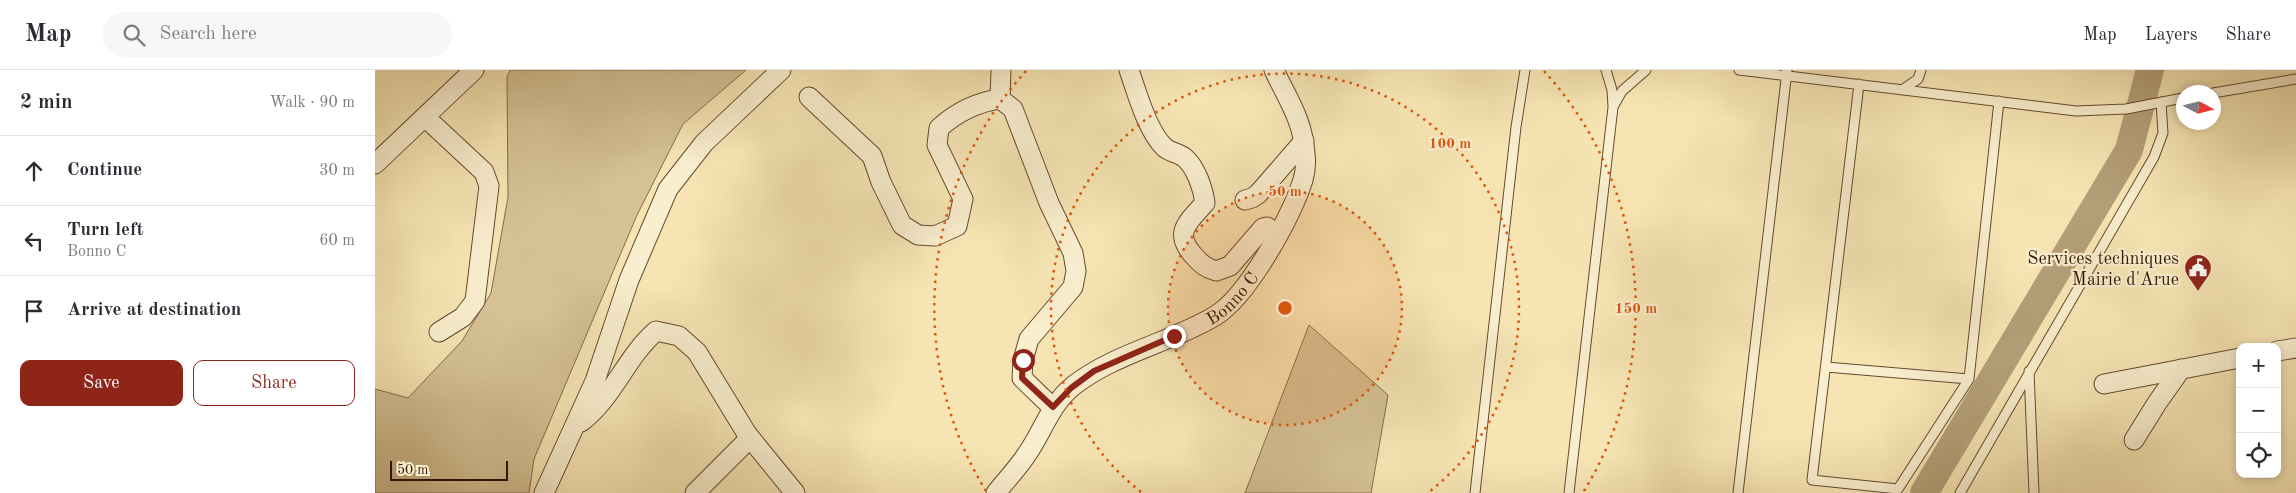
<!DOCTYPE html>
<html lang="en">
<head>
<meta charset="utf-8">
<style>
	:root { --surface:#fff; --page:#f7f7f7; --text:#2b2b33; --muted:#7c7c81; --line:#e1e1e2; --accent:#8f2418 }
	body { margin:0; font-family:"Old Standard TT",serif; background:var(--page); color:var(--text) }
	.controls { position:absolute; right:15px; bottom:15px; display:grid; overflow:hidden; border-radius:10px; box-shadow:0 2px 8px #0003 }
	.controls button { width:45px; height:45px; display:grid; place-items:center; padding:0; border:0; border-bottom:1px solid var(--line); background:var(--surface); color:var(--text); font:25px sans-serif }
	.compass { position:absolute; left:1801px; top:15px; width:45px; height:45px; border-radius:50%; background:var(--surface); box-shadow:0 2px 8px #0003; rotate:97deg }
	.scale { position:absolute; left:15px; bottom:12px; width:118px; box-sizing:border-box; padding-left:5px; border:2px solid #331604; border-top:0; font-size:14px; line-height:18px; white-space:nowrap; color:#331604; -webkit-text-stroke:4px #f9eece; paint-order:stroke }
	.stop { position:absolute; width:15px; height:15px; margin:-11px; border:4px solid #8f2418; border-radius:50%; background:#fff }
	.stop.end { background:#8f2418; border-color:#fff; box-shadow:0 1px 5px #0008 }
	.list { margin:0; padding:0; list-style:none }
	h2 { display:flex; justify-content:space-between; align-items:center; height:65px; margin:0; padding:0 20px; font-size:21px }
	h2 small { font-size:16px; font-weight:400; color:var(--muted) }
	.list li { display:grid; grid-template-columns:32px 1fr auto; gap:15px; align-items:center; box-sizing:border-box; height:70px; padding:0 20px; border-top:1px solid var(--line) }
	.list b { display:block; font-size:19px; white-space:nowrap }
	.list p { margin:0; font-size:16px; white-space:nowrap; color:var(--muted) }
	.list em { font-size:16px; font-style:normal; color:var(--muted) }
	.actions { display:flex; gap:10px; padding:15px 20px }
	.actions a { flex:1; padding:11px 0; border:1px solid var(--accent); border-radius:10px; text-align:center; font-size:18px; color:var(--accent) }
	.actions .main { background:var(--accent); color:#fff }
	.icon { flex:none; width:28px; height:28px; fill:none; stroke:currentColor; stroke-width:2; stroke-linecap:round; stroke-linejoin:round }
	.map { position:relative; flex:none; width:1921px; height:423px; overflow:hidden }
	header { display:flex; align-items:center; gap:30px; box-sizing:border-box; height:70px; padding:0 25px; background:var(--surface); border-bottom:1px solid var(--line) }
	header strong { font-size:24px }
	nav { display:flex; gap:28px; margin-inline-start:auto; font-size:18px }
	.search { width:350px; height:45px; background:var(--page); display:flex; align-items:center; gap:12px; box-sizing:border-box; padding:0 18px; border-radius:28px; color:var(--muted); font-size:19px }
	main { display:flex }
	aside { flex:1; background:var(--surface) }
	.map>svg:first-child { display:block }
	.green { fill:#d5c295; stroke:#846c4c }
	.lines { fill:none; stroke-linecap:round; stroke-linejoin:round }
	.river { stroke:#b49f78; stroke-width:28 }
	.service-casing { stroke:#644a30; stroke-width:11 }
	.minor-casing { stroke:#644a30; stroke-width:21 }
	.service { stroke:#f9eece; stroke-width:9 }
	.minor { stroke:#f9eece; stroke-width:19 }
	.route { stroke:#8f2418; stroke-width:6 }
	.ring { fill:none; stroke:#df560c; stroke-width:2.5; stroke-dasharray:2.5 5 }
	.labels { text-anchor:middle; stroke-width:4.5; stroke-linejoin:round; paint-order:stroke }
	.poi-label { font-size:18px; fill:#331604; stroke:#f9eece; text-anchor:end }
	.street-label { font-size:18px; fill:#331604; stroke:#f9eece }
	.centre { fill:#df560c; stroke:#f9eece; stroke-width:2.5 }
	.ring-label { font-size:15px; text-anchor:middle; font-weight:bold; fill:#df560c; stroke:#f9eece; stroke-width:4.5; stroke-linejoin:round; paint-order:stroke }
</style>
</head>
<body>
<header>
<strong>Map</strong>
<div class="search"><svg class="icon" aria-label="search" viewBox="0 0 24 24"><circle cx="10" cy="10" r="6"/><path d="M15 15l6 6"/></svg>Search here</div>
<nav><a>Map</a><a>Layers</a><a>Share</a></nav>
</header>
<main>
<aside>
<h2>2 min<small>Walk · 90 m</small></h2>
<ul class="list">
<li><svg class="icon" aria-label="ahead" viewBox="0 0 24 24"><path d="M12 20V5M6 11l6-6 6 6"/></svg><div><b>Continue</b></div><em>30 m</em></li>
<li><svg class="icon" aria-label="left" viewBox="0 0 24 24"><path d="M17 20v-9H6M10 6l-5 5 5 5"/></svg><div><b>Turn left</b><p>Bonno C</p></div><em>60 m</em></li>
<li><svg class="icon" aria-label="arrive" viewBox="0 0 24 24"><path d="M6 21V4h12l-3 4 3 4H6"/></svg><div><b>Arrive at destination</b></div></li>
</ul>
<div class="actions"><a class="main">Save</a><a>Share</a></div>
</aside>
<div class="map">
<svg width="1921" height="423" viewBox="0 0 1921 423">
	<rect width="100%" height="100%" fill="#f6e5b3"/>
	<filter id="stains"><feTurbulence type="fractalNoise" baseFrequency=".004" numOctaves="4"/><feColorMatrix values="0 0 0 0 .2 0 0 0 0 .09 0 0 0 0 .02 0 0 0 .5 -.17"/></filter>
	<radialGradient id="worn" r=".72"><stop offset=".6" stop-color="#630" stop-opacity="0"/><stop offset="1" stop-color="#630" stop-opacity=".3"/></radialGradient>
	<!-- green -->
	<path class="green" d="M 135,0 L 371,0 L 308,54 L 262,145 L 159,389 L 154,423 L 0,423 L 0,319 L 33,328 L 87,271 L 116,223 L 133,127 L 132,7 Z
		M 934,255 L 1013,325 L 996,423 L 870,423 Z"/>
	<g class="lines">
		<!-- river -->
		<path class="river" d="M 1549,423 L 1754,80 L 1775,0"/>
		<defs>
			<path id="service" d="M 1364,0 L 1701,41 L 1751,39 L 1808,28
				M 1484,14 L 1437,410 L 1523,419 L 1594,309
				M 1527,20 L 1543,9 L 1546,0
				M 1838,23 L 1921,9
				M 1238,37 L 1247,21 L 1271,0
				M 1451,297 L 1594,309 L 1624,31
				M 1654,301 L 1659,423
				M 1100,423 L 1141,57 L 1150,0
				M 1194,423 L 1238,37 L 1237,20 L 1231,0
				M 1363,423 L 1412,1
				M 1585,423 L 1779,87 L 1788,63 L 1786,32"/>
			<g id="minor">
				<path d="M 754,0 C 762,23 772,60 789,77 C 794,82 804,83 810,88 C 821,98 828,118 830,133 C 812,153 798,163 819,186 C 826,194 831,198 841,201 L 855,196 L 888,158 L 892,157 L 902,164"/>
				<path d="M 434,27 L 497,86 L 506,112 L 527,155 L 543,165 L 560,166 L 582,156 L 588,129 L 562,75 L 564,58 C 581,43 602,32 625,29 L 638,39 L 674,133 L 698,183 L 701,201 L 698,217 L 654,269 L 648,290 L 647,308 L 677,337"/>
				<path d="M 625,29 L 626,0"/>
				<path d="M 51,48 L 109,102 L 114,116 L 100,231 L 88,247 L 64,262"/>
				<path d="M 0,94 L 99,0"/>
				<path d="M 870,130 L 877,128 L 883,124 L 929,71"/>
				<path d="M 1902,281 L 1921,278"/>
				<path d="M 1729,314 L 1865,288"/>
				<path d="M 206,352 C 238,328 251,287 281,261 L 304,266 L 322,282 L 372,364 L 420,423"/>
				<path d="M 1759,370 L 1782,333 L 1806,299"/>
				<path d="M 169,423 L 220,311 L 254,210 L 293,119 L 329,73 L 406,0"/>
				<path d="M 320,423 L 375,368"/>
				<path id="s1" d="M 621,423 C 631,410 643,398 652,384 C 668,361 675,335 698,316 C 740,283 795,273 840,246 C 873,226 916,147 928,110 C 930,103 931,92 930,84 C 928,50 913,30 899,0"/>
			</g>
		</defs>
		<!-- service casing -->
		<use href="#service" class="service-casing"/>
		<!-- minor casing -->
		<use href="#minor" class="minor-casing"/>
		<!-- service -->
		<use href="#service" class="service"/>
		<!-- minor -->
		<use href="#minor" class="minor"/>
	</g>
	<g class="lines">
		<!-- route -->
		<path class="route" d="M 648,290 L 647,308 L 678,337 L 696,318 L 719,301 L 799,266"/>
	</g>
	<!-- distance rings -->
	<circle cx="910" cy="238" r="117" fill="#df560c" fill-opacity=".12"/>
	<g class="ring">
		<circle cx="910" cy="238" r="117"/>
		<path d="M766 422A234 234 0 1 1 1054 422"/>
		<path d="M611 421A351 351 0 0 1 651 1M1169 1A351 351 0 0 1 1209 421"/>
	</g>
	<!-- icons -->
	<defs>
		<symbol id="civic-pin" viewBox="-11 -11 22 30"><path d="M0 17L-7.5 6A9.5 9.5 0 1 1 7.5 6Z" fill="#8f2418" stroke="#f9eece"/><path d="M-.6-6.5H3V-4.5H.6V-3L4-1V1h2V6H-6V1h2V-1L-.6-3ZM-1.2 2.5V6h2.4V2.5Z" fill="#fff"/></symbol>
	</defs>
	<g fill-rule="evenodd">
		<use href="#civic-pin" x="1807" y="182" width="32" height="43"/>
	</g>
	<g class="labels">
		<!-- poi labels -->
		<g class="poi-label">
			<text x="1804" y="194">Services techniques<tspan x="1804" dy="21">Mairie d'Arue</tspan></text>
		</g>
		<!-- street labels -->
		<g class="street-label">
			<text dy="6" stroke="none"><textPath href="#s1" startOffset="316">Bonno C</textPath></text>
		</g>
	</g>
	<circle cx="910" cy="238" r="8" class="centre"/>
	<g class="ring-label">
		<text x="1075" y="78">100 m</text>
		<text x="910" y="126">50 m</text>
		<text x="1261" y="243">150 m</text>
	</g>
	<rect width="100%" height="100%" filter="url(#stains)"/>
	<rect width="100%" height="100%" fill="url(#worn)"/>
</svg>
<div class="controls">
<button>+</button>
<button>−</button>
<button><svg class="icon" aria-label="locate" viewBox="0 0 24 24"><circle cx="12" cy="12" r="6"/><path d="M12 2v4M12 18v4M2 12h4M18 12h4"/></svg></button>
</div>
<svg class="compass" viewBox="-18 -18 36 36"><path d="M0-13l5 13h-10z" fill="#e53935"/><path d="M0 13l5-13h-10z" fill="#7c7c81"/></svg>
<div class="scale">50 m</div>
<div class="stop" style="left:648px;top:290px"></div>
<div class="stop end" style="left:799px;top:266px"></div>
</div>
</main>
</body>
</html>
